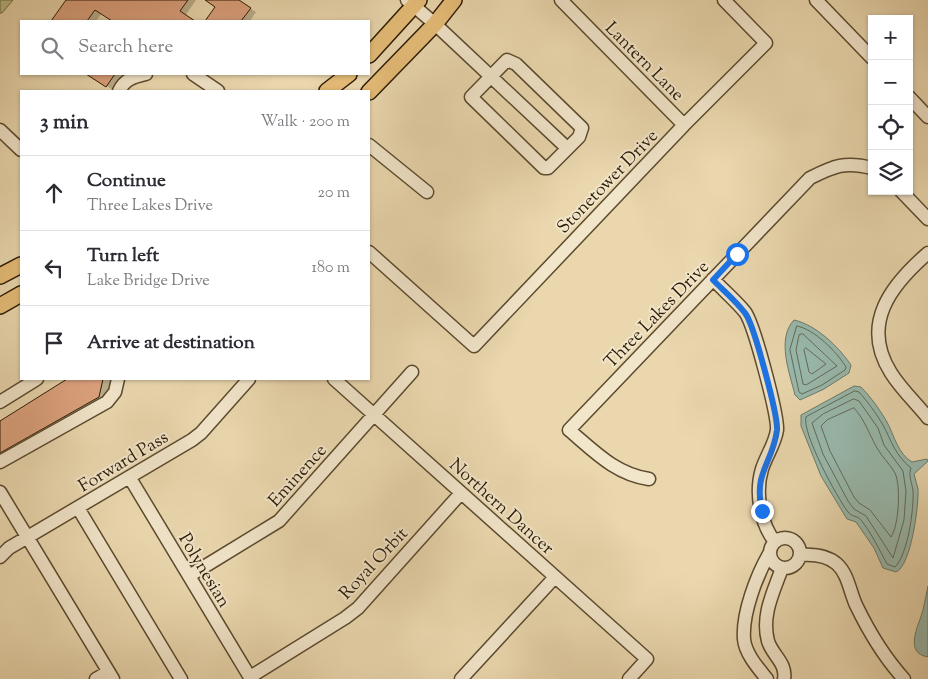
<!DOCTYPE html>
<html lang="en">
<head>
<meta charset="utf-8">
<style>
	:root { --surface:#fff; --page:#f2f2f3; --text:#2b2b33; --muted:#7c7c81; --line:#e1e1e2 }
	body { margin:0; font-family:"Sorts Mill Goudy",serif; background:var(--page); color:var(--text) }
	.controls { position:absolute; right:15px; top:15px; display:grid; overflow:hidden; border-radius:0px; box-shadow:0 1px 4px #0004 }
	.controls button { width:45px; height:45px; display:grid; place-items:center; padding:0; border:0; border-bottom:1px solid var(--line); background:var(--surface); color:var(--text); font:25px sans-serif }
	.stop { position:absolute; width:15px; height:15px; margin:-11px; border:4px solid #1a73e8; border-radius:50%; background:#fff }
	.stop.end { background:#1a73e8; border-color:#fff; box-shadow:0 1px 5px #0008 }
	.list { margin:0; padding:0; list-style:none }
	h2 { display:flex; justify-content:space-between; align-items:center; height:65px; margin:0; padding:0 20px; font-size:21px }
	h2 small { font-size:16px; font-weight:400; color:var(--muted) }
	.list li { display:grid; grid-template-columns:32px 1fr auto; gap:15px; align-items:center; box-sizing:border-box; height:75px; padding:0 20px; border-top:1px solid var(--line) }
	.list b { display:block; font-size:19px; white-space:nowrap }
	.list p { margin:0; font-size:16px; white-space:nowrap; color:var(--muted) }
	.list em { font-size:16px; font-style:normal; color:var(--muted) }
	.icon { flex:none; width:28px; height:28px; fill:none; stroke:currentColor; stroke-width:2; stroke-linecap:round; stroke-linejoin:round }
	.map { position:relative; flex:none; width:928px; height:679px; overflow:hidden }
	.search { position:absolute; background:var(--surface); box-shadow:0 1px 4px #0004; left:20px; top:20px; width:350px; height:55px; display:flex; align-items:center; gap:12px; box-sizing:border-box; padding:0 18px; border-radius:0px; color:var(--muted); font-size:19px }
	.panel { position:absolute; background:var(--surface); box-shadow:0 1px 4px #0004; left:20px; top:90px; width:350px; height:290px; border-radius:0px }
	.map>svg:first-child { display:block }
	.green { fill:#bdbc86; stroke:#746c45 }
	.water { fill:#98b9ad; stroke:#6d7a69 }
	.shadow { fill:#0003 }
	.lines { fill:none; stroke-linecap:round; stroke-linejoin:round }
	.shore { stroke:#626a58; stroke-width:1 }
	.building { fill:#dba17d; stroke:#2c1b04 }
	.minor-casing { stroke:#5c4a2e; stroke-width:15 }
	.major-casing { stroke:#2c1b04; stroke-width:18 }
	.minor { stroke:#f1e5ca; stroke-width:12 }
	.major { stroke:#e5bc77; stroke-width:15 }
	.route { stroke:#1a73e8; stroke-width:6 }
	.labels { text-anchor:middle; stroke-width:4; stroke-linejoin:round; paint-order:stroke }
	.street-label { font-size:18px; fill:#2c1b04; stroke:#f1e5ca }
</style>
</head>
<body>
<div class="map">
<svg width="928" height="679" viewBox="0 0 928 679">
	<rect width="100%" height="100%" fill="#ead7ae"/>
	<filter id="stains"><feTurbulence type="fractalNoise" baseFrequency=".004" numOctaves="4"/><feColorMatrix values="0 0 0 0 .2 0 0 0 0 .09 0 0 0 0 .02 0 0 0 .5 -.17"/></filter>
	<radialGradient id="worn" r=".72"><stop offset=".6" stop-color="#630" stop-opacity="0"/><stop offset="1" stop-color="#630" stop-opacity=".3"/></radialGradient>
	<!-- green -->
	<path class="green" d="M 0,0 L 13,0 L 2,13 L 0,13 Z"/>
	<!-- water -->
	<path class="water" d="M 794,320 C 816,325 838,346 851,365 L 849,373 L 824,389 L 800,400 L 795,395 C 790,374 776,339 794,320 Z
		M 854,386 L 861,387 C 871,397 880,410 887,422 C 894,435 898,454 912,462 L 927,459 L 928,461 L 914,474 C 915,479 917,484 918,489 C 919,505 911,566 896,572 L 883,568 L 874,548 L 856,522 L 847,519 L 821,476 L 801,426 L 801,415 Z
		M 928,586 L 928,657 C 903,653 919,625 923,610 C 925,602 926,594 928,586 Z"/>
	<!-- shadow -->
	<path class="shadow" d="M 67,0 L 196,0 L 185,16 L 194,21 L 114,21 L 102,13 L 96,21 L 52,21 Z
		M 207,0 L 237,0 L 256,12 L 250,21 L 207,21 L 217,7 Z
		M 88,74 L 124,74 L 113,90 Z
		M 68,379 L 113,379 L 107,402 L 9,457 L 1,452 L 0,422 L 68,382 Z"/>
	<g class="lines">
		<!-- shore -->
		<path class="shore" d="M 797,326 C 814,329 837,352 846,367 L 845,370 L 822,385 L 802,394 L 799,392 L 790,350 Z
			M 803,334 L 837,366 L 806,385 L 803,384 L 796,350 L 799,335 Z
			M 806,348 L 826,364 L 812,374 L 809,372 L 804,350 Z
			M 855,391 L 859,392 C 867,401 876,413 883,425 C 892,442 895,455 911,468 C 908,476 912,482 913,491 C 914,509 908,554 895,567 L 887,564 C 879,549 872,534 861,520 C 858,516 852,517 848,512 C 838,499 801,432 806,417 Z
			M 854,399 L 859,401 L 878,428 L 884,445 L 903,471 L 906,491 L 904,520 L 893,558 L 866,516 L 854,509 L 848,501 L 823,454 L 812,423 L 823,414 Z
			M 854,408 C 865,420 869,434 877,448 C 882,457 890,464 895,473 C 901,486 899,525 891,537 L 870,510 L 859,503 L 854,497 L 830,451 L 821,426 L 827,420 Z"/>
	</g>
	<!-- building -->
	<path class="building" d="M 66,0 L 188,0 L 180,11 L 195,21 L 112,21 L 95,10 L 87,21 L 51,21 Z
		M 205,0 L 239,0 L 251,8 L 241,21 L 205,21 L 215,7 Z
		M 86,74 L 115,74 L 106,87 Z
		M 67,379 L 103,379 L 99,397 L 0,453 L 0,421 Z"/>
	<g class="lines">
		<defs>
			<path id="minor" d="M 407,0 L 435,24 L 567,148
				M 561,0 L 684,125
				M 816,0 L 872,58
				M 507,60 L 516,64 L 582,128 L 579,137 L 548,168 L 544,168 L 471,97 Z
				M 193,74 L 218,91
				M 119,91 C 125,79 133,77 146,74
				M 909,97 L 928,117
				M 0,130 L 21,150
				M 369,145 L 427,192
				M 901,191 L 928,219
				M 369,252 L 474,346 L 684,125 L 766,43 L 724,0
				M 928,253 C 891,285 860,324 891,373 C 901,389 916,403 928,418
				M 713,279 C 723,290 736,301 745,312 C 754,324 778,415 777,430 C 775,444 766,456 762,469 C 755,492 760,523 775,542
				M 334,379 L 647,659 L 629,679
				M 0,402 L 37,379
				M 0,462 L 107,402 L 115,392 L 118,379
				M 130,478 L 251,679
				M 649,479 C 615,474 594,451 569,430 L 810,178 C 834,166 845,161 872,168
				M 0,492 L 113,679
				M 78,508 L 181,679
				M770 553a15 15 0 1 1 30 0a15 15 0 1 1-30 0Z
				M 800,555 C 813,554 827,555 837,564 C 848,574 850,592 856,605 C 869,632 884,657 904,679
				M 0,557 L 9,548 L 192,440 L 201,433 L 249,379
				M 782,568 C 774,591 761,615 768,641 C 772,655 787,663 784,679
				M 189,576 L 279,521 L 412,372
				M 250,677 L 345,618 L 358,608 L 461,493
				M 96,679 L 108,672
				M 461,679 L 555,577
				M 767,679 C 758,668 745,653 744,639 C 742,613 757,575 769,554"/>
			<path id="major" d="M 369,55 L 419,0
				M 327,91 L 349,74
				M 369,92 L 435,24 L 454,0
				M 0,276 L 21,265
				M 0,306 L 21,294"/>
		</defs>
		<!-- minor casing -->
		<use href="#minor" class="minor-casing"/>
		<!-- major casing -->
		<use href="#major" class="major-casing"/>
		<!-- minor -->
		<use href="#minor" class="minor"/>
		<!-- major -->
		<use href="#major" class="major"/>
	</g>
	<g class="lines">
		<!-- route -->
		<path class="route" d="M 737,254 L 713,280 C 723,290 736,301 745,313 C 754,324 778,416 777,430 C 773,463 753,472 762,511"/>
	</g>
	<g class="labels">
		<!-- street labels -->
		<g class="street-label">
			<text transform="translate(645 61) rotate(45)" y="6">Lantern Lane</text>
			<text transform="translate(607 181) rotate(-46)" y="6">Stonetower Drive</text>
			<text transform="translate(656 314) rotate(-46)" y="6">Three Lakes Drive</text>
			<text transform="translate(123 461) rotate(-31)" y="6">Forward Pass</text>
			<text transform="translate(297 475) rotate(-48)" y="6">Eminence</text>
			<text transform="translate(502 506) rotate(42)" y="6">Northern Dancer</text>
			<text transform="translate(373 563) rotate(-47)" y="6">Royal Orbit</text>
			<text transform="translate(205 570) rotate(59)" y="6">Polynesian</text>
		</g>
	</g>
	<rect width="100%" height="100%" filter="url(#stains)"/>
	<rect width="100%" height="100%" fill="url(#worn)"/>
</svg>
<div class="controls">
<button>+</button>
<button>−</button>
<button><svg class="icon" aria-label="locate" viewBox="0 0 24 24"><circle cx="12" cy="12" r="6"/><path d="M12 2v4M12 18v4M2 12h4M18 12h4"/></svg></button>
<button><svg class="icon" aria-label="layers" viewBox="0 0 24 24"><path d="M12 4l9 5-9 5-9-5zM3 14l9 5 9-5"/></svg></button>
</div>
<div class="stop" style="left:737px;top:254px"></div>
<div class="stop end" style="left:762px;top:511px"></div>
<div class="search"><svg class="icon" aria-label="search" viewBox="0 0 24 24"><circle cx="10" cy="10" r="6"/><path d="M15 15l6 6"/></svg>Search here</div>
<section class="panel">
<h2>3 min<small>Walk · 200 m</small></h2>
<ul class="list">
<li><svg class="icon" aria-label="ahead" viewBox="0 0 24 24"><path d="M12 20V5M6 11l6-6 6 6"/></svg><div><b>Continue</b><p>Three Lakes Drive</p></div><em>20 m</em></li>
<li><svg class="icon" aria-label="left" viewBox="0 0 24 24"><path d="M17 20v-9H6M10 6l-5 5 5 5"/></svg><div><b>Turn left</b><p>Lake Bridge Drive</p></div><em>180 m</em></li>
<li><svg class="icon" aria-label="arrive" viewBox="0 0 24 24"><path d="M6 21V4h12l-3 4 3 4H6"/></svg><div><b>Arrive at destination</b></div></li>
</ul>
</section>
</div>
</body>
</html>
